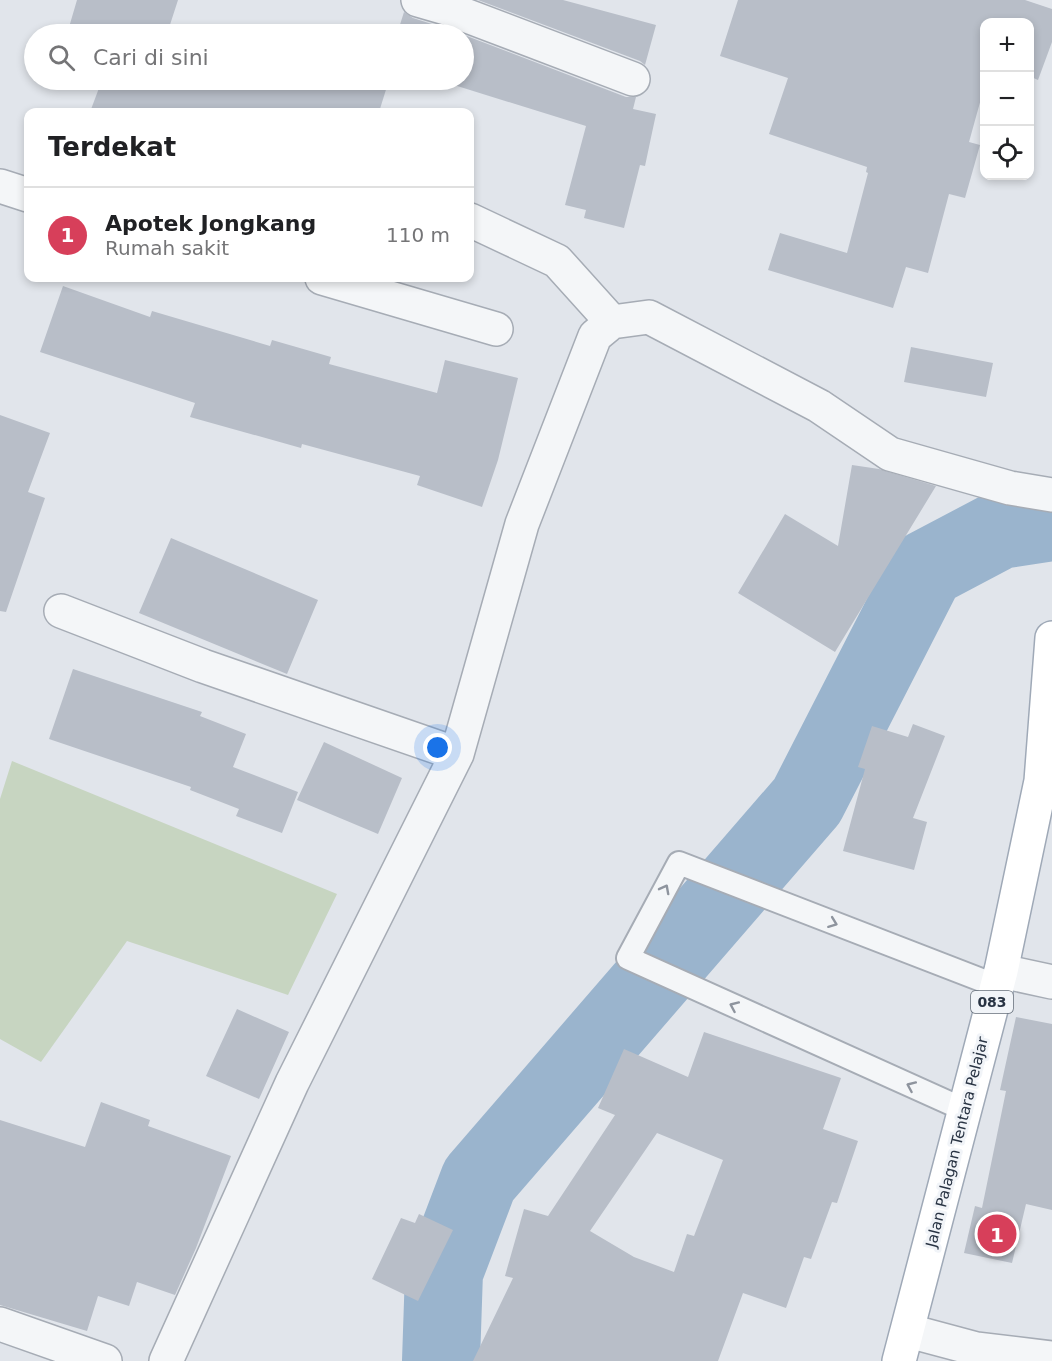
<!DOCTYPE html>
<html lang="id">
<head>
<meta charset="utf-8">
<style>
	:root { --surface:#fff; --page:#f2f2f2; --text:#202124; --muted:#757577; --line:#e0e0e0; --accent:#d73f5a }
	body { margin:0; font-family:"DejaVu Sans",sans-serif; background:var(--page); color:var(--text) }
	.controls { position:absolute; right:18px; top:18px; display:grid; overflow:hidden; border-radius:12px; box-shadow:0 3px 9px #0003 }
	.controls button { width:54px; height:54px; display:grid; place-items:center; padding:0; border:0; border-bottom:2px solid var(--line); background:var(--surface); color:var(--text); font:30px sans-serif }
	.you { position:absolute; left:438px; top:748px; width:21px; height:21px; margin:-15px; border:4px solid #fff; border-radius:50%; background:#1a73e8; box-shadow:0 0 0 9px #1a73e833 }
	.badge { display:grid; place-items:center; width:39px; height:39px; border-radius:50%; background:var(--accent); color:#fff; font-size:20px; font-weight:700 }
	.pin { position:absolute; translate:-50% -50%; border:3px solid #fff; box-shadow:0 2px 6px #0006 }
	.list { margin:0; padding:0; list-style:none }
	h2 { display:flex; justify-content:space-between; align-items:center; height:78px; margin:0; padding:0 24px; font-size:26px }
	h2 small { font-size:20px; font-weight:400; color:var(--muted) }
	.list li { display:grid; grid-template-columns:39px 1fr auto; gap:18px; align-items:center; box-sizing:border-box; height:96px; padding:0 24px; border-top:2px solid var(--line) }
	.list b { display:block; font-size:22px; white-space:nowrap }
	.list p { margin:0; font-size:20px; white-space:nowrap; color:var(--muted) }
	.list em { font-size:20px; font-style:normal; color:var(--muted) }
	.icon { flex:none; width:33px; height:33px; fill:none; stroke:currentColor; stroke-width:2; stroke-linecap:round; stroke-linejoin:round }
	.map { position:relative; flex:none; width:1052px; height:1361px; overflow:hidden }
	.search { position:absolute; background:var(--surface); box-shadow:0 3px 9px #0003; left:24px; top:24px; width:450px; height:66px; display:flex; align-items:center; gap:15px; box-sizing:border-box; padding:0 21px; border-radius:33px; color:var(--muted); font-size:22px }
	.panel { position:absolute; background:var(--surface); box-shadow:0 3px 9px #0003; left:24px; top:108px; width:450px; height:174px; border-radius:12px }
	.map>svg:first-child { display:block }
	.green { fill:#c7d5c1 }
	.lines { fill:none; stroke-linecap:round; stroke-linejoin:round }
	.river { stroke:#9ab4cd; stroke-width:78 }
	.building { fill:#b8bec8; fill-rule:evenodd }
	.lane-casing { stroke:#a6acb5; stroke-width:26 }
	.street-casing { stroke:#a6acb5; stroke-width:36 }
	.primary-casing { stroke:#9fa9b7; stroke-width:36 }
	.lane { stroke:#f4f6f8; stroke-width:22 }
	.street { stroke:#f4f6f8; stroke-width:33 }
	.primary { stroke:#fff; stroke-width:33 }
	.oneway { stroke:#8e949e }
	.labels { text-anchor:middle; stroke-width:6; stroke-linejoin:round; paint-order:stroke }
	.shield { fill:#f1f4f8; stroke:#646d79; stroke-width:1.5 }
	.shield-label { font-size:14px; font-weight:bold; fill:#283343 }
	.street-label { font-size:15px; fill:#283343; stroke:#f1f4f8 }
</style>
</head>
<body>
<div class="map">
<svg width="1052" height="1361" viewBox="0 0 1052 1361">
	<rect width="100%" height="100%" fill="#e1e5eb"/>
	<!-- green -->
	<path class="green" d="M 12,761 L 337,894 L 288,995 L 127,941 L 41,1062 L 0,1039 L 0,799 Z"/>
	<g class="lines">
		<!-- river -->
		<path class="river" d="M 441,1361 L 444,1272 L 479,1180 L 807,801 L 926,569 L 1000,530 L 1052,522"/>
	</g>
	<!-- building -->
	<path class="building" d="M 77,0 L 178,0 L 167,34 L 67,34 Z
		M 478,0 L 563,0 L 656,25 L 645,65 L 640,61 Z
		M 738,0 L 1025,0 L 1052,9 L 1052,42 L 1038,80 L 1029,76 L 1029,22 L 984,22 L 984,88 L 969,142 L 980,145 L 965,198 L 949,194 L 928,273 L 906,267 L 893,308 L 768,270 L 780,233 L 847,253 L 868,173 L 866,172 L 867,167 L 769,134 L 788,78 L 720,56 Z
		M 404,12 L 413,18 L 463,34 L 397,34 Z
		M 464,35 L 626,97 L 636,97 L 633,109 L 656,114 L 645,166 L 640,165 L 624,228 L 584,218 L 586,210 L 565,205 L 586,126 L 438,80 L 464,80 Z
		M 102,80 L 389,80 L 379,112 L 90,112 Z
		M 63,286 L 150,317 L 152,311 L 270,346 L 272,340 L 331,357 L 329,364 L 437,393 L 445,360 L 518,378 L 498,460 L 482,507 L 417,485 L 420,476 L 302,444 L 301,448 L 190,417 L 195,403 L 40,352 Z
		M 911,347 L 993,363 L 986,397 L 904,382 Z
		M 0,415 L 50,433 L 28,492 L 45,498 L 6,612 L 0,611 Z
		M 852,465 L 879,469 L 936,486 L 835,652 L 738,593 L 785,514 L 838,546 Z
		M 171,538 L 318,600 L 287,674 L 139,613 Z
		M 73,669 L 202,712 L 200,716 L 246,734 L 233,767 L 298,792 L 282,833 L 236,816 L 239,809 L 190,790 L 191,787 L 49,739 Z
		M 913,724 L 945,736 L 913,818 L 927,822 L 914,870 L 843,851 L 865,769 L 858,767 L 872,726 L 908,737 Z
		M 324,742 L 402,778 L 378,834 L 297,800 Z
		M 237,1009 L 289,1032 L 259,1099 L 206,1076 Z
		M 1016,1017 L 1052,1024 L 1052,1210 L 1026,1204 L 1012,1263 L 964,1253 L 975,1206 L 982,1208 L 1006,1091 L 1000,1090 Z
		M 704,1032 L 841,1078 L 823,1129 L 858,1141 L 837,1203 L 832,1202 L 811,1259 L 804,1257 L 786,1308 L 743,1293 L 718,1361 L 473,1361 L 513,1278 L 505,1276 L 524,1209 L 548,1216 L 615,1115 L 598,1108 L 624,1049 L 688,1077 ZM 657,1133 L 723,1160 L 694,1236 L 687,1234 L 674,1272 L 634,1257 L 590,1231 Z
		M 101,1102 L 150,1120 L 148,1126 L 231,1156 L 196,1248 L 175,1295 L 137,1282 L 129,1306 L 98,1296 L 87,1331 L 0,1305 L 0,1120 L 85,1147 Z
		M 419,1214 L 453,1230 L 418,1301 L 372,1279 L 401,1218 L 415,1223 Z"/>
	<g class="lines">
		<defs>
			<path id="lane" d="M 965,1110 L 628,958 L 679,863 L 997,986"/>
			<path id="street" d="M 418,0 L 449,9 L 633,79
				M 0,186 L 28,195
				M 470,220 L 557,261 L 612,322
				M 322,278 L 496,329
				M 61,611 L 203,666 L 457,754
				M 1001,971 L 1052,982
				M 0,1324 L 105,1361
				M 909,1331 L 976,1349 L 1052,1358
				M 166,1361 L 292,1083 L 457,754 L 522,524 L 595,336 L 612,322 L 649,317 L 819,406 L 890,454 L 1010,488 L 1052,495"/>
			<path id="primary" d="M 899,1361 L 1001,971 L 1041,781 L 1052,638"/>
		</defs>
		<!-- lane casing -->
		<use href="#lane" class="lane-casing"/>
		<!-- street casing -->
		<use href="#street" class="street-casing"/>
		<!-- primary casing -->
		<use href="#primary" class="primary-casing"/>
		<!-- lane -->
		<use href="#lane" class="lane"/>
		<!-- street -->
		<use href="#street" class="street"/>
		<!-- primary -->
		<use href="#primary" class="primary"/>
	</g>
	<!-- one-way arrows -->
	<defs><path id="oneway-chevron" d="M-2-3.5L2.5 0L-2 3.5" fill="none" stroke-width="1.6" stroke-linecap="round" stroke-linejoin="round" transform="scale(1.5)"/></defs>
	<g class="oneway">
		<use href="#oneway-chevron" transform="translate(665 889) rotate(-62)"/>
		<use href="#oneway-chevron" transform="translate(833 923) rotate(21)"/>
		<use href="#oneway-chevron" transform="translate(734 1006) rotate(-156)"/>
		<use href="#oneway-chevron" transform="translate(911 1086) rotate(-156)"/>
	</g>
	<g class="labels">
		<!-- shield labels -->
		<rect class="shield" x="971" y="991" width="42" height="22" rx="4.5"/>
		<g class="shield-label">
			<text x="992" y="1007">083</text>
		</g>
		<!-- street labels -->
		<g class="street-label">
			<text transform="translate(957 1142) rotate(-76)" y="5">Jalan Palagan Tentara Pelajar</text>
		</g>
	</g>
</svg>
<div class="controls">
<button>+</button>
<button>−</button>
<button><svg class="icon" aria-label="locate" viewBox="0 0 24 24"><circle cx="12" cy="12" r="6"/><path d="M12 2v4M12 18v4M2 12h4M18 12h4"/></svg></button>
</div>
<div class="you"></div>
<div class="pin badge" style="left:997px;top:1234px">1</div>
<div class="search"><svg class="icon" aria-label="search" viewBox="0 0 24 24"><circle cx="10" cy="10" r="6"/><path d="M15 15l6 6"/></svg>Cari di sini</div>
<section class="panel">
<h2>Terdekat<small></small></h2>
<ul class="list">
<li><span class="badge">1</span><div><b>Apotek Jongkang</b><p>Rumah sakit</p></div><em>110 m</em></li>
</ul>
</section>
</div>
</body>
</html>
